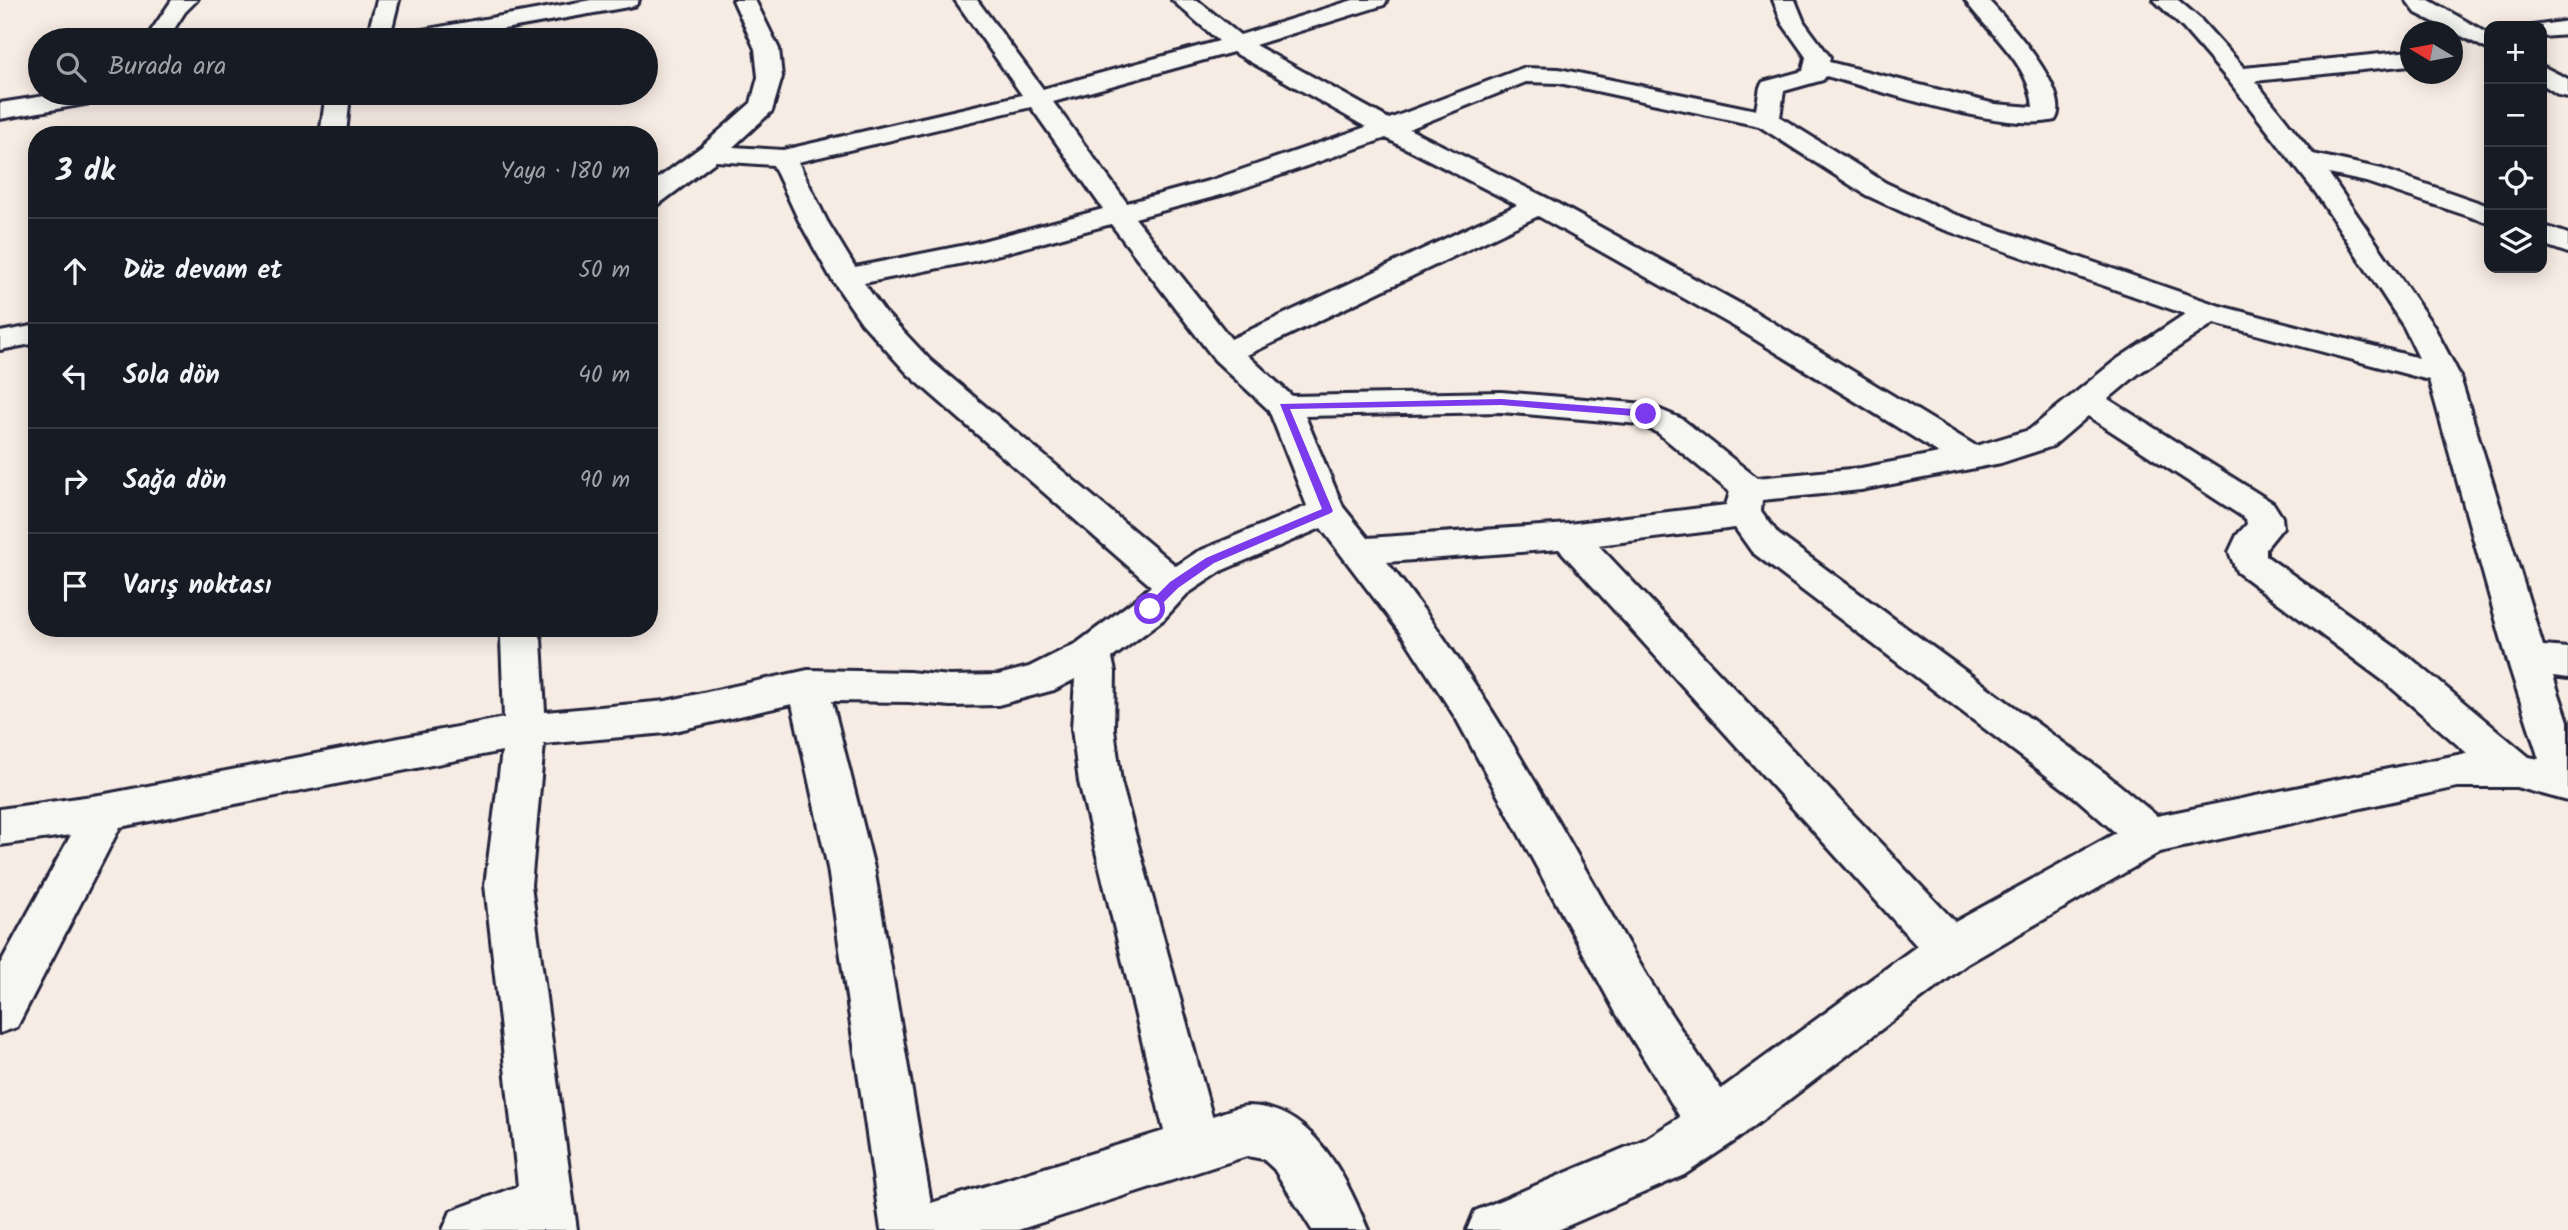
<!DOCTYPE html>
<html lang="tr">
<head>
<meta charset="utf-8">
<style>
	:root { --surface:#171b24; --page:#242831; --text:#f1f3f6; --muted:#9ea1a6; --line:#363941 }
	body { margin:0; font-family:Kalam,sans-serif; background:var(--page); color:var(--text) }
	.controls { position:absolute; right:21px; top:21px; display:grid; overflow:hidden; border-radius:14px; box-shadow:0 4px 18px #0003 }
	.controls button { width:63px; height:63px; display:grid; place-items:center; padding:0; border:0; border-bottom:2px solid var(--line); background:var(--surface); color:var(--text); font:35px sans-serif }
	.compass { position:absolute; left:2400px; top:21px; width:63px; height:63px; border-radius:50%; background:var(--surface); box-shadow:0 4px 18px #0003; rotate:280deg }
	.stop { position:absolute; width:21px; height:21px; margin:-16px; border:5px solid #7c3aed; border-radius:50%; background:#fff }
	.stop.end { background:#7c3aed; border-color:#fff; box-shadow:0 2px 7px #0008 }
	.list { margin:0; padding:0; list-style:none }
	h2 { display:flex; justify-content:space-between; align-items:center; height:91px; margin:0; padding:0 28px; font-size:30px }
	h2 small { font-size:23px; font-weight:400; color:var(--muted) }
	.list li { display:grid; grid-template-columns:46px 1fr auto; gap:21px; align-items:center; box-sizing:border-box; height:105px; padding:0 28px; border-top:2px solid var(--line) }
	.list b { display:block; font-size:26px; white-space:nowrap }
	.list em { font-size:23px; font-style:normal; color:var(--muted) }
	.icon { flex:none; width:38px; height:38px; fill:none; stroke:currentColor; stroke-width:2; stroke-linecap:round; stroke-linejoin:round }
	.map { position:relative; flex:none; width:2568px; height:1230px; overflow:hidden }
	.search { position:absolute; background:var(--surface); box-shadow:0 4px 18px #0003; left:28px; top:28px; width:630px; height:77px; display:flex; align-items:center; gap:18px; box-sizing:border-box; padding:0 24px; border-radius:38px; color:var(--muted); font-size:26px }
	.panel { position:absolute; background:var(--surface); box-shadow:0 4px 18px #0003; left:28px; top:126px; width:630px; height:511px; border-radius:28px }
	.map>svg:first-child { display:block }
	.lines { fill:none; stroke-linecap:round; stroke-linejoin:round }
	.minor-casing { stroke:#22223b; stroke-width:6 }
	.minor { fill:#f6f6f2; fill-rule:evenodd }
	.route { fill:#7c3aed }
</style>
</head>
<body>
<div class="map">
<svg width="2568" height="1230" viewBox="0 0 2568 1230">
	<rect width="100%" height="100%" fill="#f7ece4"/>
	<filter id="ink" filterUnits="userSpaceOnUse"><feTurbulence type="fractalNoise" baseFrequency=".0143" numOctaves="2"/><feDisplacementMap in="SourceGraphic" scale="14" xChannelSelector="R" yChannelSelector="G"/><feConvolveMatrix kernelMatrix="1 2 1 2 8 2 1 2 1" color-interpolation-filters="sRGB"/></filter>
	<g filter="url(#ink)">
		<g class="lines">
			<defs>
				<path id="minor" d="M 172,0 L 197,0 L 185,12 L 167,40 L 145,40 Z
					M 377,0 L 399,0 L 389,40 L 366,40 Z
					M 591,0 L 639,0 L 636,5 L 628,7 L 443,40 L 394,40 L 398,35 L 406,33 Z
					M 733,0 L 755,0 L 779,49 L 782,77 L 772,111 L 733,147 L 783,150 L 1022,95 L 955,0 L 977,0 L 1043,89 L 1219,41 L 1172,0 L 1197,0 L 1240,35 L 1353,0 L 1387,0 L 1384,5 L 1255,45 L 1389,119 L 1523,68 L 1559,69 L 1756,110 L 1760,87 L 1763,82 L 1803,71 L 1806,57 L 1782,23 L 1773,0 L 1795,0 L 1804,22 L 1830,57 L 1829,62 L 1995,104 L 2033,107 C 2030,63 1988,33 1965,0 L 1988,0 C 2007,20 2074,93 2055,120 C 2005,133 1879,90 1826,76 L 1823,80 L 1784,91 L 1780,117 L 1886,183 L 1951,213 L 2220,306 L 2419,358 L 2404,327 L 2316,193 L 2229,81 L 2183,28 L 2154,0 L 2178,0 L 2199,18 L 2244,68 L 2410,51 L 2410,65 L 2255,81 L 2313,154 L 2382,169 L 2489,206 L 2489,223 L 2366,182 L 2329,174 L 2434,327 L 2459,374 L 2543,646 L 2568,648 L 2568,678 L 2553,676 L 2568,721 L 2568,801 L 2516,787 L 2457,787 L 2160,852 L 1967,964 L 1732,1143 L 1684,1175 L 1558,1230 L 1467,1230 L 1475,1211 L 1646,1139 L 1680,1117 L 1616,1013 L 1457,720 L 1405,639 L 1321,528 L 1223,570 L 1187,594 L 1164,619 L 1112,658 L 1115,672 L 1114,729 L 1121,782 L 1212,1116 C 1223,1113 1237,1106 1248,1106 C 1313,1106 1347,1179 1368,1230 L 1312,1230 L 1274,1169 L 1263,1159 L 1247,1156 L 1018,1230 L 881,1230 L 828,868 L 792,704 L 666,733 L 544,744 L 531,885 L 577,1230 L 443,1230 L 451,1211 L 518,1186 L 485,885 L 502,751 L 120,827 L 17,1027 L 0,1033 L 0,964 L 71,835 L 0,845 L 0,809 L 106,794 L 504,718 L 501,639 L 499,628 L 537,628 L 541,639 L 545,712 L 666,701 L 808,670 L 909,672 L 950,676 L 998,675 L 1029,667 L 1077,643 L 1136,599 L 1151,586 L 908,374 L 862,323 L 831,278 L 799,221 L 773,165 L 716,161 L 659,204 L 649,206 L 649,185 L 701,147 L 751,103 L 758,77 L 755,49 ZM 1233,52 L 1366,127 L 1212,180 L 1127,203 L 1053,102 ZM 1526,82 L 1559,83 L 1759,126 L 1866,195 L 1931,225 L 2185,314 L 2116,360 L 2029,430 L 1976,446 L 1757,313 L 1549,199 L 1409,129 ZM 1031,107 L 1103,209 L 971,244 L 855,267 L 827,221 L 798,162 ZM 1386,138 L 1517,205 L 1231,339 L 1135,218 L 1232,192 ZM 1538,216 L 1735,327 L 1939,453 L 1861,468 L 1757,478 L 1682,419 L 1646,404 L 1501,392 L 1292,396 L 1247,355 ZM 1111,224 L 1215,360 L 1269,410 L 1307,506 L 1197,552 L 1176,566 L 930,360 L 884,311 L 864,283 L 974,261 ZM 2214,323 L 2429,380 L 2507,659 L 2539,759 L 2529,757 L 2413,660 L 2266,556 L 2266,548 L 2283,527 L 2282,517 L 2273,503 L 2108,399 L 2138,374 ZM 1501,412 L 1639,424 L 1658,433 L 1730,492 L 1726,505 L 1568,524 L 1368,538 L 1343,507 L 1305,416 ZM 2088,416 L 2246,519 L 2247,524 L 2237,535 L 2229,552 L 2237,572 L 2385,682 L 2467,753 L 2157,816 L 2106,774 L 1778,534 L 1761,511 L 1762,500 L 1861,490 L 2001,463 L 2053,446 ZM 1735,528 L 1752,552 L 2076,798 L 2116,833 L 1955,922 L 1598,545 ZM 1559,549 L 1917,946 L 1721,1089 C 1696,1052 1671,1016 1648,978 C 1565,837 1490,690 1387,562 ZM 1075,679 L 1072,729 L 1079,782 L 1164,1131 L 931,1203 L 874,868 L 832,701 L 909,702 L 950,706 L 998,705 L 1054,690 Z
					M 2406,0 L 2429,0 L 2489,34 L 2489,50 L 2416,13 Z
					M 2568,21 L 2568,35 L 2542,37 L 2542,26 L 2533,26 Z
					M 2542,66 L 2568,79 L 2568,97 L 2559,95 L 2542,84 Z
					M 64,93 L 119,93 L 116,98 L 107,100 L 0,119 L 0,103 Z
					M 326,93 L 350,93 L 346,135 L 320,135 Z
					M 2542,225 L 2568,234 L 2568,253 L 2542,244 Z
					M 37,325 L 37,343 L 0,350 L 0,332 Z"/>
			</defs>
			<!-- minor casing -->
			<use href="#minor" class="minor-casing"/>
			<!-- minor -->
			<use href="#minor" class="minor"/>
		</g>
	</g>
	<!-- route -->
	<path class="route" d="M 1501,399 L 1646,410 L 1651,414 L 1646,417 L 1501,405 L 1290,409 L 1333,511 L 1331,513 L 1214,563 L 1178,588 L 1154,612 L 1146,612 L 1146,606 L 1170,582 L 1206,558 L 1322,509 L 1280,404 Z"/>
</svg>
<div class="controls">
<button>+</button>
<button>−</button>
<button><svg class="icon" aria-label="locate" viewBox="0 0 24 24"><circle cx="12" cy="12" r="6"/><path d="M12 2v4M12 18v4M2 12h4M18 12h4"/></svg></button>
<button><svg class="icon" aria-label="layers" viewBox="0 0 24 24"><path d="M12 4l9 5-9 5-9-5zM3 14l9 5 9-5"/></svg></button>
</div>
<svg class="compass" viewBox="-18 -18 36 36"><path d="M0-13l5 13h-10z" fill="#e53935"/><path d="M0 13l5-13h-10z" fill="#9ea1a6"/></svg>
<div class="stop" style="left:1150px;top:609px"></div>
<div class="stop end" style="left:1646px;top:414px"></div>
<div class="search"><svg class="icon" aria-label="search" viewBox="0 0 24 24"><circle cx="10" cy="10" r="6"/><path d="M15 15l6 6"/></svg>Burada ara</div>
<section class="panel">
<h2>3 dk<small>Yaya · 180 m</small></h2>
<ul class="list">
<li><svg class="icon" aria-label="ahead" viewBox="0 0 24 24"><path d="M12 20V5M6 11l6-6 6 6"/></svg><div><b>Düz devam et</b></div><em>50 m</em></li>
<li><svg class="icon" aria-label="left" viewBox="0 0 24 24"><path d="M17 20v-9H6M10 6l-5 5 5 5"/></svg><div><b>Sola dön</b></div><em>40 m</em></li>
<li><svg class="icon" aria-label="right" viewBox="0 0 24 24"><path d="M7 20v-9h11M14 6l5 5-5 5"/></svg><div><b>Sağa dön</b></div><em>90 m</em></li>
<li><svg class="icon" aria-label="arrive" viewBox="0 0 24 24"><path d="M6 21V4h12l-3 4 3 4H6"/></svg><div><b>Varış noktası</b></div></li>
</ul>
</section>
</div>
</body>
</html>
